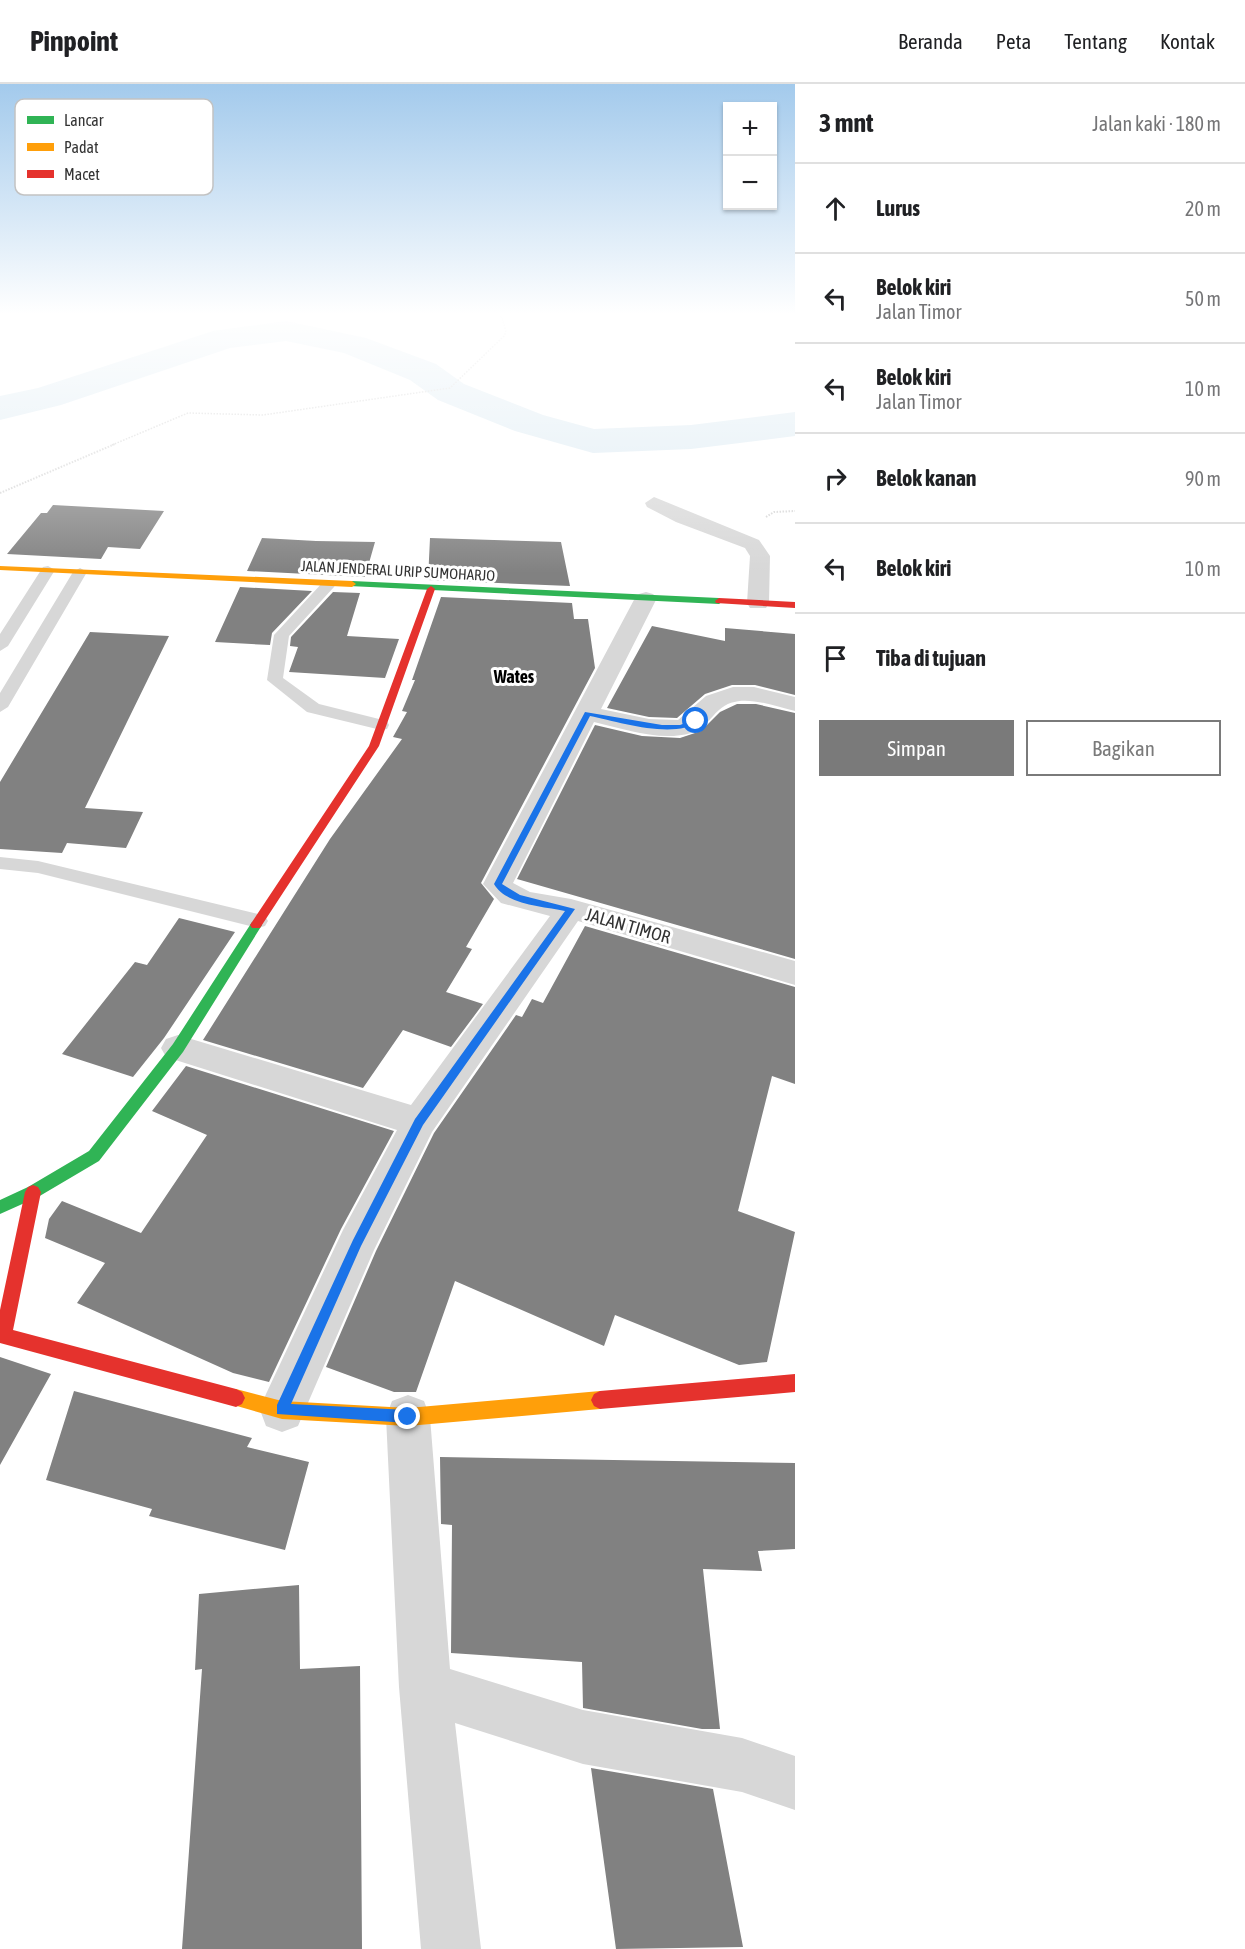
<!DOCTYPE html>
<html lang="id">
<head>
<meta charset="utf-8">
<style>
	:root { --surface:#fff; --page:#f2f2f2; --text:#202124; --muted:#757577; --line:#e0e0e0; --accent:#7a7a7a }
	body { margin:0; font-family:"Asap Condensed",sans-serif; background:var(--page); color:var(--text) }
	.controls { position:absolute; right:18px; top:18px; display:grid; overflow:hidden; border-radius:0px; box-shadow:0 2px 4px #0004 }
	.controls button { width:54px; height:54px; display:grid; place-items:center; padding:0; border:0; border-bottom:2px solid var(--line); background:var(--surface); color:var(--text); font:30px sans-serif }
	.stop { position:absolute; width:18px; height:18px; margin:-14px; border:4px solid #1a73e8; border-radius:50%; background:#fff }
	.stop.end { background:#1a73e8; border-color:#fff; box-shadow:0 2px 6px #0008 }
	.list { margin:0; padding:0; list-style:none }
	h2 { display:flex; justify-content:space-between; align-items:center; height:78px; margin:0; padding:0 24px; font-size:26px }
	h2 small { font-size:20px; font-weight:400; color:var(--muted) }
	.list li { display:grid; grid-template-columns:39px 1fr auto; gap:18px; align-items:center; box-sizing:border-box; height:90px; padding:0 24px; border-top:2px solid var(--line) }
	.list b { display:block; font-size:22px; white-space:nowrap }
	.list p { margin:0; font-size:20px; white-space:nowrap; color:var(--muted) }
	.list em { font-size:20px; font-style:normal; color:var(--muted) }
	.actions { display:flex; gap:12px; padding:18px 24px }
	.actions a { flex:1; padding:14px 0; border:2px solid var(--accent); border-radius:0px; text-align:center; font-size:21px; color:var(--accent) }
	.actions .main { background:var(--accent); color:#fff }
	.icon { flex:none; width:33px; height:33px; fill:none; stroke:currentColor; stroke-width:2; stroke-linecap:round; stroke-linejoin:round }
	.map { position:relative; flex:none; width:795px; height:1865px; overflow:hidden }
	header { display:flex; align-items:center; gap:36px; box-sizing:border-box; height:84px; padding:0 30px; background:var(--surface); border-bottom:2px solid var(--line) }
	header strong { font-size:28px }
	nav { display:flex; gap:33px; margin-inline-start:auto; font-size:21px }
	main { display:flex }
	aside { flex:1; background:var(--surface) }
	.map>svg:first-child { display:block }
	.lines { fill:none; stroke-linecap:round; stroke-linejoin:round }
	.river { fill:#ddebf3; fill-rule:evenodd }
	.building { fill:#818181 }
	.path-far1 { stroke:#d6d6d6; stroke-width:1.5; stroke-dasharray:1.5 1.5; stroke-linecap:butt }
	.path { stroke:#d6d6d6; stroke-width:2; stroke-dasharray:1.5 1.5; stroke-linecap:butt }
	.lane { fill:#d7d7d7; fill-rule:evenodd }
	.street { fill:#d7d7d7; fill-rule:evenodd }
	.fast { fill:#30b455; fill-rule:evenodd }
	.slow { fill:#ff9f0a; fill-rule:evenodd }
	.jam { fill:#e5322d; fill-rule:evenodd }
	.route { fill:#1a73e8 }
	.labels { text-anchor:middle; stroke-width:6; stroke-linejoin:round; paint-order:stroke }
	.far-street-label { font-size:15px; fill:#333; stroke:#fff }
	.far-quarter-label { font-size:18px; font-weight:bold; fill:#000; stroke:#fff }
	.street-label { font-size:18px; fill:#333; stroke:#fff }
	.key { fill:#fff; stroke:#c2c2c2; stroke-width:1.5 }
	.key-label { font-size:16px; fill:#333 }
</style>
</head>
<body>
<header>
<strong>Pinpoint</strong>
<nav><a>Beranda</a><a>Peta</a><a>Tentang</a><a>Kontak</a></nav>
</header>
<main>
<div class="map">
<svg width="795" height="1865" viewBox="0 0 795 1865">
	<rect width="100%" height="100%" fill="#fff"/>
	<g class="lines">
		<!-- river -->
		<path class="river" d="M 286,237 L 366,254 L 436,280 L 464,300 L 543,331 L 594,345 L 691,341 L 795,328 L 795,352 L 691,365 L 593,369 L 515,347 L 438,316 L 410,296 L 344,269 L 286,257 L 230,264 L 61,321 L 0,336 L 0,312 L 38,304 L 213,247 Z"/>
	</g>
	<!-- building -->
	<path class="building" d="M 53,421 L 164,427 L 140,465 L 108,463 L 101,475 L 7,470 L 41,429 L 47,429 Z
		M 262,454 L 316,457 L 375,458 L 365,493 L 247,487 Z
		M 430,454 L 561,458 L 570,502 L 428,496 Z
		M 240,503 L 312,507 L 272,549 L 270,561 L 215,558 Z
		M 333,508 L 360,509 L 347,552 L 399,555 L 385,594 L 289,588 L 298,563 L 290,562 L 291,553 Z
		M 441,513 L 572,519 L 574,535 L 588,535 L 595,584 L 481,799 L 494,815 L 466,863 L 472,865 L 446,908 L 483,920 L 451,963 L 403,946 L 363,1004 L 203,956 L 330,755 L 402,655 L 393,653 L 407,628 L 402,627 L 415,596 L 412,596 Z
		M 652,542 L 725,557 L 725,544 L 795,550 L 795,611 L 755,601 L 732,601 L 705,610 L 677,634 L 649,633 L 607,624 Z
		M 90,548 L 169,552 L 85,724 L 143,728 L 126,764 L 67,759 L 62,769 L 0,765 L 0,698 Z
		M 737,620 L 756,620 L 795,629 L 795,875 L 517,795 L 595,641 L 642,652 L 680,654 L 701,647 L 720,628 Z
		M 179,834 L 235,848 L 164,954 L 133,993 L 62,970 L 135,878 L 147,881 Z
		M 585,842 L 795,903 L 795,1000 L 772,992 L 738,1127 L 795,1148 L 767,1278 L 739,1281 L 615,1231 L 604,1262 L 455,1197 L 416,1308 L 394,1308 L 326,1283 L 376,1167 L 434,1049 L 516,931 L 522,933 L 532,915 L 543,919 Z
		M 186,982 L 394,1047 L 341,1145 L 269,1298 L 233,1289 L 77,1219 L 105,1179 L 45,1154 L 49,1135 L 62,1117 L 141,1149 L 207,1051 L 152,1027 Z
		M 0,1273 L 51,1290 L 0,1381 Z
		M 74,1307 L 252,1354 L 247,1363 L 309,1378 L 285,1466 L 149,1432 L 152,1425 L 46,1396 Z
		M 440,1373 L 795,1379 L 795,1465 L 758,1467 L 762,1487 L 703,1485 L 720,1645 L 702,1645 L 583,1624 L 582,1578 L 451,1569 L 452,1441 L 441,1440 Z
		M 299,1501 L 300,1585 L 360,1582 L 362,1865 L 182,1865 L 202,1585 L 195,1586 L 199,1510 Z
		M 591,1684 L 713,1705 L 743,1863 L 616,1865 Z"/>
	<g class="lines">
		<!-- path-far1 -->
		<path class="path-far1" d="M 112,361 L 188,329 L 263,331 L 450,304 L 504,252 L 506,248 L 501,231 L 503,228"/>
		<!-- path -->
		<path class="path" d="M 0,409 L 115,360
			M 766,433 L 774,428 L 795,427"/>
		<!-- lane -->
		<path class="lane" d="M 48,482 L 55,486 L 8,562 L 0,567 L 0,550 L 43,483 Z
			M 80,484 L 87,488 L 8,623 L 0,628 L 0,609 L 73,488 Z
			M 329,496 L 336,500 L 334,503 L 289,552 L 283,594 L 319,620 L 387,637 L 389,641 L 387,645 L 381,646 L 307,628 L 267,596 L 274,551 L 324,497 Z
			M 0,773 L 38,777 L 258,830 L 265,832 L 268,837 L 265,842 L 258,844 L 38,789 L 0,785 Z"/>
		<!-- street -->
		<path class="street" d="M 654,413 L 759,456 L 770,472 L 769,519 L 766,524 L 750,524 L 747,519 L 750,472 L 745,464 L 676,438 L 647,423 L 645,419 Z
			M 646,508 L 653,510 L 657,514 L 601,625 L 649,635 L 678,636 L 706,612 L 733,603 L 754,603 L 795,613 L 795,627 C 772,622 739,607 719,626 C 710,634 704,645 691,649 C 660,658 625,645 594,638 L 513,799 L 530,808 L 571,815 L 795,877 L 795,901 L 578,837 L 432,1048 L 374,1166 L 298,1342 L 282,1348 L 266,1342 L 260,1326 L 266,1310 L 343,1146 L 397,1046 L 166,973 L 161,964 L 166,955 L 178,951 L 411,1021 L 550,832 L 501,819 L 483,800 L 635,514 L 639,510 Z
			M 408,1311 L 424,1317 L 430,1333 L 450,1585 L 583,1626 L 742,1654 L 795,1672 L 795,1726 L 742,1708 L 583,1680 L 455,1639 L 481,1865 L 421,1865 L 399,1603 L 386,1333 L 392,1317 Z"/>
		<!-- fast -->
		<path class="fast" d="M 352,497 L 719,514 L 723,517 L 719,520 L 349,502 L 349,498 Z
			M 256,837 L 262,841 L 183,968 L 99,1077 L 38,1113 L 0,1130 L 0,1116 L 28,1103 L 89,1067 L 173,960 L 252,838 Z"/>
		<!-- slow -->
		<path class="slow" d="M 0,482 L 352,497 L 356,500 L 352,503 L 0,486 Z
			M 236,1305 L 282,1317 L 408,1324 L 600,1307 L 606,1310 L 609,1316 L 606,1322 L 600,1325 L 408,1342 L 282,1335 L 230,1320 L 227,1314 L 230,1308 Z"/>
		<!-- jam -->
		<path class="jam" d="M 431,502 L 435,505 L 379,662 L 260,844 L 252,844 L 250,841 L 252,838 L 369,662 L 427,505 Z
			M 719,514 L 795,518 L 795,524 L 716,519 L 715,517 Z
			M 33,1101 L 38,1103 L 41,1108 L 13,1246 L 236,1305 L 242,1308 L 245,1314 L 242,1320 L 236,1323 L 0,1259 L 0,1226 L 25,1108 L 28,1103 Z
			M 795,1290 L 795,1308 L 600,1325 L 594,1322 L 591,1316 L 594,1310 L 600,1307 Z"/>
	</g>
	<!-- sky -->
	<linearGradient id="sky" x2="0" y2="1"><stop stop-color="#a3caec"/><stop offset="0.47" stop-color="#fff"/><stop offset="1" stop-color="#fff" stop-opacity="0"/></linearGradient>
	<rect width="795" height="489" fill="url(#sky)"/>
	<!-- route -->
	<path class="route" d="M 585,628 L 662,641 L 680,641 L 696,635 L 700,637 C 674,656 620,638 590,632 L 502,800 L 520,811 L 575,825 L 423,1041 L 361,1162 L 291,1320 L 408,1326 L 412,1328 L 412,1337 L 408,1339 L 277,1330 L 277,1321 L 353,1156 L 415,1035 L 565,827 C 543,822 506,821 494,800 Z"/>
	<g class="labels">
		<!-- far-street labels -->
		<g class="far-street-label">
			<text transform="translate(398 487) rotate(3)" y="5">JALAN JENDERAL URIP SUMOHARJO</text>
		</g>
		<!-- far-quarter labels -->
		<g class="far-quarter-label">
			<text x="514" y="599">Wates</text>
		</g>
		<!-- street labels -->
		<g class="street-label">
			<text transform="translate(628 842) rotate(16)" y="6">JALAN TIMOR</text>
		</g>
	</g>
	<!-- legend -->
	<rect x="15" y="15" width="198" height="96" rx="9" class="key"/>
	<rect x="27" y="32" width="27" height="8" fill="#30b455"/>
	<rect x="27" y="59" width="27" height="8" fill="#ff9f0a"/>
	<rect x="27" y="86" width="27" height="8" fill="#e5322d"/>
	<g class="key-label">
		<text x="64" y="42">Lancar</text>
		<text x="64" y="69">Padat</text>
		<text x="64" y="96">Macet</text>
	</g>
</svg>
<div class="controls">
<button>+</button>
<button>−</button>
</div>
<div class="stop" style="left:696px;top:637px"></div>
<div class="stop end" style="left:408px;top:1333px"></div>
</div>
<aside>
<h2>3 mnt<small>Jalan kaki · 180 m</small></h2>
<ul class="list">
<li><svg class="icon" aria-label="ahead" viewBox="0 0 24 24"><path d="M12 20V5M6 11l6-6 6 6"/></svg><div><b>Lurus</b></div><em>20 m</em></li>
<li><svg class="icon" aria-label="left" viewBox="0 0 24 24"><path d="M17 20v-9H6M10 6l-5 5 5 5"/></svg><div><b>Belok kiri</b><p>Jalan Timor</p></div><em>50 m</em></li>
<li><svg class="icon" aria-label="left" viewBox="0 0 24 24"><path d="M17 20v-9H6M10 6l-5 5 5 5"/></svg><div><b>Belok kiri</b><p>Jalan Timor</p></div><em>10 m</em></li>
<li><svg class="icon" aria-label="right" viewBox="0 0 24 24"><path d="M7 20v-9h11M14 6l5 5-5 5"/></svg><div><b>Belok kanan</b></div><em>90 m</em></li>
<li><svg class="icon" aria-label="left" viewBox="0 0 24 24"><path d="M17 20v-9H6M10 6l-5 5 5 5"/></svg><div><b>Belok kiri</b></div><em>10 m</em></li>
<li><svg class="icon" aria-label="arrive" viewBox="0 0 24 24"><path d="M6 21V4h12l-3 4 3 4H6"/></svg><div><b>Tiba di tujuan</b></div></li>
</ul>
<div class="actions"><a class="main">Simpan</a><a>Bagikan</a></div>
</aside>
</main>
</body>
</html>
